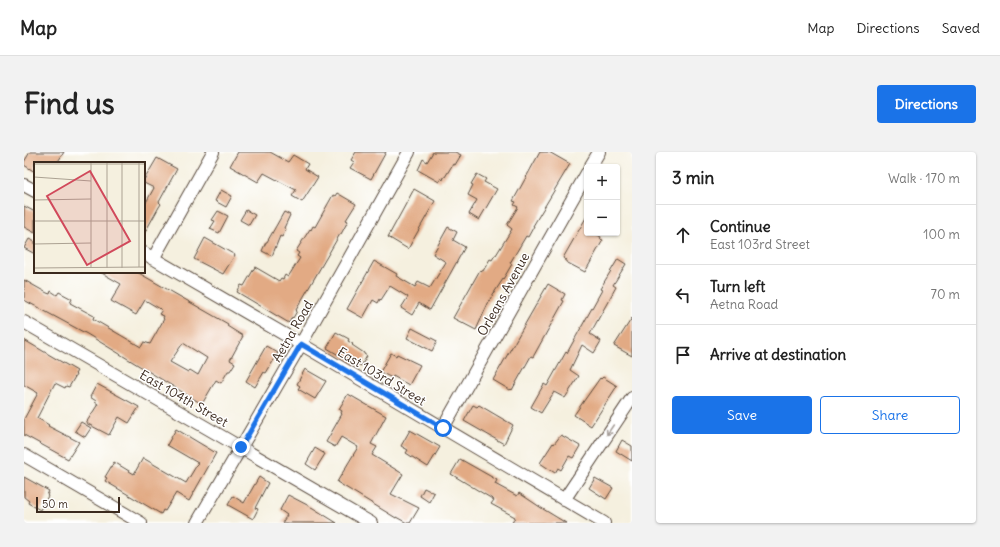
<!DOCTYPE html>
<html lang="en">
<head>
<meta charset="utf-8">
<style>
	:root { --surface:#fff; --page:#f2f2f2; --text:#222; --muted:#767676; --line:#e0e0e0; --accent:#1a73e8 }
	body { margin:0; font-family:Delius,sans-serif; background:var(--page); color:var(--text) }
	.controls { position:absolute; right:12px; top:12px; display:grid; overflow:hidden; border-radius:4px; box-shadow:0 1px 3px #0004 }
	.controls button { width:36px; height:36px; display:grid; place-items:center; padding:0; border:0; border-bottom:1px solid var(--line); background:var(--surface); color:var(--text); font:20px sans-serif }
	.scale { position:absolute; left:12px; bottom:10px; width:84px; box-sizing:border-box; padding-left:4px; border:2px solid #3b2a1e; border-top:0; font-size:11px; line-height:14px; white-space:nowrap; color:#3b2a1e; -webkit-text-stroke:3px #fff; paint-order:stroke }
	.stop { position:absolute; width:12px; height:12px; margin:-9px; border:3px solid #1a73e8; border-radius:50%; background:#fff }
	.stop.end { background:#1a73e8; border-color:#fff; box-shadow:0 1px 4px #0008 }
	.list { margin:0; padding:0; list-style:none }
	h2 { display:flex; justify-content:space-between; align-items:center; height:52px; margin:0; padding:0 16px; font-size:17px }
	h2 small { font-size:13px; font-weight:400; color:var(--muted) }
	.list li { display:grid; grid-template-columns:26px 1fr auto; gap:12px; align-items:center; box-sizing:border-box; height:60px; padding:0 16px; border-top:1px solid var(--line) }
	.list b { display:block; font-size:15px; white-space:nowrap }
	.list p { margin:0; font-size:13px; white-space:nowrap; color:var(--muted) }
	.list em { font-size:13px; font-style:normal; color:var(--muted) }
	.actions { display:flex; gap:8px; padding:12px 16px }
	.actions a { flex:1; padding:9px 0; border:1px solid var(--accent); border-radius:4px; text-align:center; font-size:14px; color:var(--accent) }
	.actions .main { background:var(--accent); color:#fff }
	.icon { flex:none; width:22px; height:22px; fill:none; stroke:currentColor; stroke-width:2; stroke-linecap:round; stroke-linejoin:round }
	.map { position:relative; flex:none; width:608px; height:371px; overflow:hidden; border-radius:4px }
	header { display:flex; align-items:center; gap:24px; box-sizing:border-box; height:56px; padding:0 20px; background:var(--surface); border-bottom:1px solid var(--line) }
	header strong { font-size:19px }
	nav { display:flex; gap:22px; margin-inline-start:auto; font-size:14px }
	.intro { display:flex; align-items:center; justify-content:space-between; box-sizing:border-box; height:96px; padding:0 24px }
	h1 { margin:0; font-size:28px }
	.button { padding:10px 18px; border-radius:4px; background:var(--accent); color:#fff; font-size:14px; font-weight:700 }
	main { display:flex; gap:24px; padding:0 24px }
	aside { flex:1; background:var(--surface); border-radius:4px; box-shadow:0 1px 3px #0004 }
	.map>svg:first-child { display:block }
	.building { fill:#e2aa84; fill-rule:evenodd }
	.lines { fill:none; stroke-linecap:round; stroke-linejoin:round }
	.street-casing { stroke:#57483b; stroke-width:14 }
	.street { stroke:#fff; stroke-width:12 }
	.oneway { stroke:#a79f9a }
	.route { stroke:#1a73e8; stroke-width:5 }
	.labels { text-anchor:middle; stroke-width:3; stroke-linejoin:round; paint-order:stroke }
	.street-label { font-size:13px; fill:#3b2a1e; stroke:#fff }
	.inset-road { fill:none; stroke:#aba192; stroke-width:1 }
	.view { fill:#d1495b; fill-opacity:0.15; stroke:#d1495b; stroke-width:2 }
	.inset-edge { fill:none; stroke:#3b2a1e; stroke-width:2 }
</style>
</head>
<body>
<header>
<strong>Map</strong>
<nav><a>Map</a><a>Directions</a><a>Saved</a></nav>
</header>
<div class="intro"><h1>Find us</h1><a class="button">Directions</a></div>
<main>
<div class="map">
<svg width="608" height="371" viewBox="0 0 608 371">
	<rect width="100%" height="100%" fill="#fff"/>
	<filter id="ink" filterUnits="userSpaceOnUse"><feTurbulence type="fractalNoise" baseFrequency=".025" numOctaves="2"/><feDisplacementMap in="SourceGraphic" scale="8" xChannelSelector="R" yChannelSelector="G"/><feConvolveMatrix kernelMatrix="1 2 1 2 8 2 1 2 1" color-interpolation-filters="sRGB"/></filter>
	<filter id="wash" filterUnits="userSpaceOnUse"><feTurbulence type="fractalNoise" baseFrequency=".012" numOctaves="4" result="noise"/><feDisplacementMap in="SourceGraphic" scale="16" xChannelSelector="R" yChannelSelector="G"/><feGaussianBlur stdDeviation="0.9" result="paint"/><feColorMatrix in="noise" values="0 0 0 0 0 0 0 0 0 0 0 0 0 0 0 0 0 1.4 0 .05"/><feComposite in="paint" operator="in"/></filter>
	<g filter="url(#wash)">
		<rect width="100%" height="100%" fill="#f5f0df"/>
		<g id="blocks">
			<!-- building -->
			<path class="building" d="M 6,0 L 40,0 L 33,11 L 11,11 L 11,20 L 0,13 L 0,10 Z
				M 214,0 L 246,0 L 264,10 L 269,3 L 284,12 L 281,17 L 294,25 L 278,50 L 268,44 L 272,38 L 240,21 L 234,30 L 206,14 Z
				M 332,0 L 362,0 L 347,27 L 326,16 L 330,10 L 327,8 Z
				M 409,0 L 431,0 L 437,3 L 431,13 L 429,12 L 421,25 L 420,25 L 419,28 L 417,26 L 415,30 L 394,18 L 399,7 L 403,10 Z
				M 516,0 L 525,0 L 546,12 L 509,74 L 510,74 L 504,85 L 502,84 L 486,111 L 488,112 L 481,124 L 466,147 L 452,178 L 429,166 L 456,118 L 459,119 L 466,107 L 468,108 L 471,103 L 472,103 L 488,77 L 483,73 L 494,55 L 490,53 L 492,50 L 489,49 Z
				M 133,6 L 153,17 L 135,50 L 137,52 L 135,55 L 120,82 L 120,54 L 130,36 L 120,31 L 120,28 Z
				M 453,22 L 462,27 L 460,30 L 473,37 L 455,68 L 445,62 L 453,48 L 444,43 L 449,33 L 447,32 Z
				M 390,37 L 411,49 L 384,97 L 364,85 Z
				M 197,38 L 208,44 L 202,55 L 191,49 Z
				M 313,41 L 332,52 L 322,68 L 324,69 L 317,82 L 316,82 L 272,158 L 273,159 L 269,166 L 268,165 L 265,171 L 213,140 L 217,133 L 220,134 L 231,115 L 255,129 L 257,126 L 259,127 L 261,123 L 264,125 L 276,106 L 273,104 L 275,101 L 272,99 L 286,77 L 287,78 L 289,74 L 291,75 L 309,43 L 311,44 Z
				M 0,54 L 11,60 L 11,81 L 0,75 Z
				M 222,58 L 231,63 L 225,73 L 216,68 Z
				M 194,59 L 204,64 L 195,81 L 186,77 L 191,69 L 188,68 Z
				M 260,60 L 266,63 L 260,76 L 262,77 L 258,85 L 256,84 L 248,104 L 238,99 L 242,90 L 243,90 Z
				M 563,64 L 563,81 L 570,81 L 577,85 L 576,87 L 579,88 L 561,120 L 542,110 L 542,108 L 539,106 Z
				M 424,75 L 433,80 L 429,88 L 441,95 L 406,158 L 395,151 L 388,163 L 377,156 L 384,145 L 366,134 L 357,148 L 356,147 L 354,151 L 349,148 L 339,166 L 323,157 L 350,109 L 373,122 L 372,124 L 391,135 L 394,130 L 406,136 L 422,110 L 409,102 Z
				M 181,86 L 211,103 L 199,122 L 170,107 Z
				M 5,87 L 11,90 L 11,102 L 0,96 Z
				M 594,107 L 602,112 L 589,133 L 592,135 L 566,182 L 577,189 L 570,201 L 558,193 L 546,218 L 555,224 L 541,246 L 530,240 L 517,261 L 507,255 L 520,232 L 523,234 L 542,200 L 543,201 L 578,138 L 576,137 Z
				M 76,120 L 113,120 L 204,172 L 203,174 L 219,184 L 206,208 L 211,211 L 206,219 L 204,219 L 197,231 L 192,228 L 178,252 L 63,182 L 0,148 L 0,128 L 23,141 L 26,142 L 27,139 L 33,143 L 35,140 L 48,147 L 46,151 L 70,164 L 69,167 L 117,195 L 120,190 L 126,192 L 140,167 L 139,166 L 140,164 L 135,162 L 138,158 L 121,148 L 112,163 L 87,149 L 97,132 ZM 159,191 L 183,206 L 174,223 L 166,218 L 164,220 L 146,210 Z
				M 524,132 L 541,142 L 538,148 L 540,149 L 509,205 L 507,204 L 488,238 L 487,237 L 486,238 L 469,228 Z
				M 608,166 L 608,204 L 590,194 Z
				M 388,176 L 413,189 L 408,199 L 383,186 Z
				M 312,180 L 325,187 L 324,189 L 329,192 L 328,193 L 340,201 L 340,202 L 343,204 L 337,214 L 334,212 L 333,214 L 303,196 Z
				M 0,188 L 53,219 L 51,222 L 52,223 L 45,235 L 42,234 L 41,236 L 31,231 L 13,266 L 25,273 L 24,274 L 55,290 L 44,307 L 0,283 L 0,267 L 14,241 L 0,233 Z
				M 242,194 L 254,201 L 242,221 L 240,220 L 231,235 L 222,229 Z
				M 367,201 L 372,204 L 373,202 L 396,213 L 385,233 L 369,224 L 368,226 L 356,220 Z
				M 281,217 L 302,229 L 291,247 L 274,237 L 276,234 L 273,232 Z
				M 579,225 L 593,234 L 567,274 L 550,263 L 576,226 L 577,227 Z
				M 73,232 L 115,255 L 105,271 L 95,265 L 85,283 L 62,271 L 74,252 L 71,250 L 72,249 L 66,245 Z
				M 324,242 L 362,264 L 347,292 L 353,295 L 348,303 L 379,322 L 367,342 L 395,356 L 386,371 L 383,371 L 372,365 L 372,366 L 313,330 L 334,295 L 317,285 L 311,295 L 302,290 L 318,262 L 317,261 L 318,259 L 315,257 Z
				M 449,253 L 453,255 L 455,253 L 489,273 L 480,292 L 440,269 Z
				M 57,270 L 67,276 L 61,285 L 51,279 Z
				M 152,277 L 192,301 L 165,349 L 152,341 L 141,359 L 139,358 L 137,362 L 81,329 L 83,326 L 81,325 L 90,310 L 110,322 L 119,306 L 162,331 L 174,311 L 143,293 Z
				M 386,278 L 416,295 L 404,315 L 382,301 L 384,298 L 377,294 Z
				M 537,283 L 556,294 L 549,306 L 545,304 L 537,318 L 534,316 L 531,321 L 516,311 L 529,291 L 530,292 Z
				M 598,288 L 608,294 L 608,309 L 592,299 Z
				M 291,296 L 301,302 L 291,318 L 282,312 Z
				M 436,307 L 473,328 L 471,332 L 493,344 L 495,341 L 519,357 L 542,371 L 488,371 L 491,365 L 467,352 L 470,348 L 427,322 Z
				M 0,325 L 25,339 L 23,343 L 24,344 L 16,358 L 4,351 L 5,349 L 0,345 Z
				M 235,325 L 244,331 L 231,356 L 234,357 L 229,367 L 204,353 L 209,344 L 220,351 Z
				M 571,326 L 589,336 L 582,347 L 565,336 Z
				M 400,336 L 410,341 L 405,350 L 396,344 Z
				M 264,343 L 289,356 L 313,371 L 258,371 L 263,363 L 256,358 Z"/>
		</g>
	</g>
	<g filter="url(#ink)">
		<use href="#blocks" fill-opacity="0" stroke="#57483b" stroke-width="1"/>
		<g class="lines">
			<defs>
				<path id="street" d="M 566,15 L 575,0
					M 0,33 L 11,39
					M 120,101 L 277,192 L 580,371
					M 129,107 L 189,0
					M 0,170 L 347,371
					M 419,276 L 563,21
					M 0,303 L 117,371
					M 540,348 L 608,246
					M 173,371 L 277,192 L 385,0"/>
			</defs>
			<!-- street casing -->
			<use href="#street" class="street-casing"/>
			<!-- street -->
			<use href="#street" class="street"/>
		</g>
		<!-- one-way arrows -->
		<defs><path id="oneway-shaft" d="M-6 0H5M1.5-3L5.5 0L1.5 3" fill="none" stroke-width="1.6" stroke-linecap="round" stroke-linejoin="round"/></defs>
		<use class="oneway" href="#oneway-shaft" transform="translate(586 278) rotate(124)"/>
	</g>
	<g class="lines" filter="url(#ink)">
		<!-- route -->
		<path class="route" d="M 217,295 L 277,192 L 419,276"/>
	</g>
	<g class="labels">
		<!-- street labels -->
		<g class="street-label">
			<text transform="translate(479 142) rotate(-61)" y="5">Orleans Avenue</text>
			<text transform="translate(268 179) rotate(-60)" y="5">Aetna Road</text>
			<text transform="translate(358 224) rotate(31)" y="5">East 103rd Street</text>
			<text transform="translate(160 246) rotate(30)" y="5">East 104th Street</text>
		</g>
	</g>
	<!-- overview -->
	<g transform="translate(10 10)">
		<rect width="111" height="111" fill="#f5f0df"/>
		<path class="inset-road" d="M 0,2 L 111,2M 0,15 L 57,19M 0,38 L 57,37M 0,59 L 111,59M 0,82 L 57,81M 105,105 L 105,1M 0,106 L 111,105M 57,106 L 57,1M 73,106 L 73,1M 88,106 L 88,1"/>
		<path class="view" d="M 56,9 L 96,79 L 53,103 L 13,34 Z"/>
		<rect width="111" height="111" class="inset-edge"/>
	</g>
</svg>
<div class="controls">
<button>+</button>
<button>−</button>
</div>
<div class="scale">50 m</div>
<div class="stop" style="left:419px;top:276px"></div>
<div class="stop end" style="left:217px;top:295px"></div>
</div>
<aside>
<h2>3 min<small>Walk · 170 m</small></h2>
<ul class="list">
<li><svg class="icon" aria-label="ahead" viewBox="0 0 24 24"><path d="M12 20V5M6 11l6-6 6 6"/></svg><div><b>Continue</b><p>East 103rd Street</p></div><em>100 m</em></li>
<li><svg class="icon" aria-label="left" viewBox="0 0 24 24"><path d="M17 20v-9H6M10 6l-5 5 5 5"/></svg><div><b>Turn left</b><p>Aetna Road</p></div><em>70 m</em></li>
<li><svg class="icon" aria-label="arrive" viewBox="0 0 24 24"><path d="M6 21V4h12l-3 4 3 4H6"/></svg><div><b>Arrive at destination</b></div></li>
</ul>
<div class="actions"><a class="main">Save</a><a>Share</a></div>
</aside>
</main>
</body>
</html>
